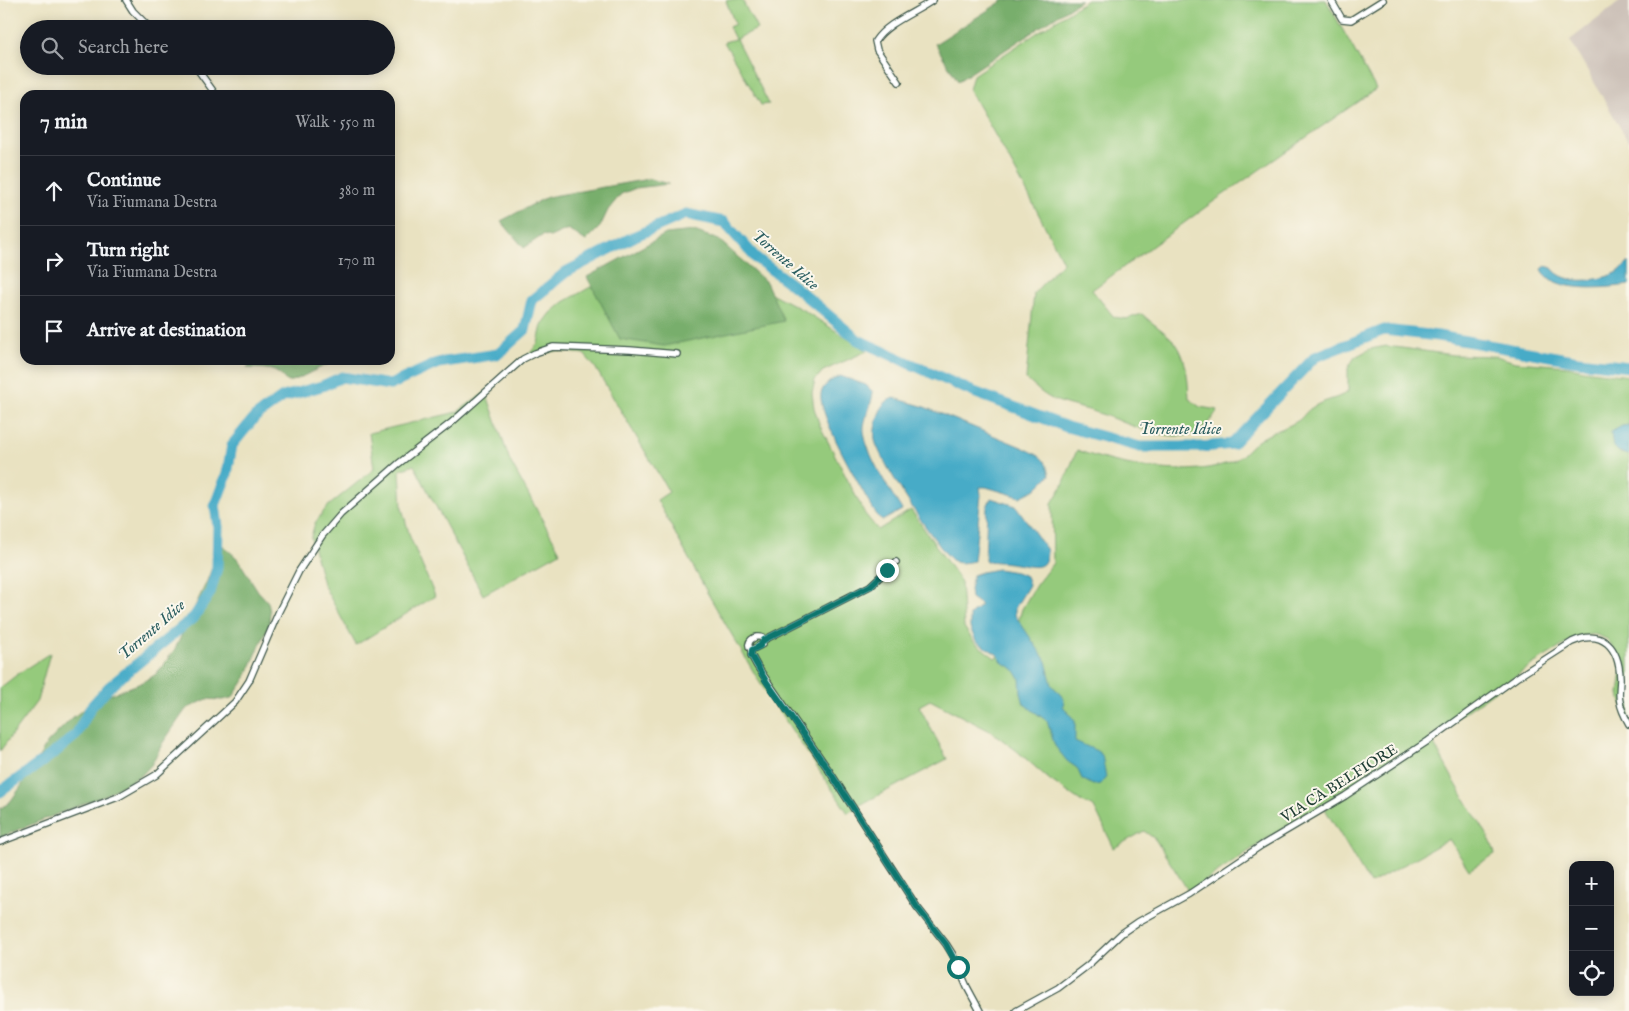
<!DOCTYPE html>
<html lang="en">
<head>
<meta charset="utf-8">
<style>
	:root { --surface:#171b24; --page:#20242c; --text:#f1f3f6; --muted:#9ea1a6; --line:#363941 }
	body { margin:0; font-family:"IM FELL English",serif; background:var(--page); color:var(--text) }
	.controls { position:absolute; right:15px; bottom:15px; display:grid; overflow:hidden; border-radius:10px; box-shadow:0 2px 12px #0003 }
	.controls button { width:45px; height:45px; display:grid; place-items:center; padding:0; border:0; border-bottom:1px solid var(--line); background:var(--surface); color:var(--text); font:25px sans-serif }
	.stop { position:absolute; width:15px; height:15px; margin:-11px; border:4px solid #0f766e; border-radius:50%; background:#fff }
	.stop.end { background:#0f766e; border-color:#fff; box-shadow:0 1px 5px #0008 }
	.list { margin:0; padding:0; list-style:none }
	h2 { display:flex; justify-content:space-between; align-items:center; height:65px; margin:0; padding:0 20px; font-size:21px }
	h2 small { font-size:16px; font-weight:400; color:var(--muted) }
	.list li { display:grid; grid-template-columns:32px 1fr auto; gap:15px; align-items:center; box-sizing:border-box; height:70px; padding:0 20px; border-top:1px solid var(--line) }
	.list b { display:block; font-size:19px; white-space:nowrap }
	.list p { margin:0; font-size:16px; white-space:nowrap; color:var(--muted) }
	.list em { font-size:16px; font-style:normal; color:var(--muted) }
	.icon { flex:none; width:28px; height:28px; fill:none; stroke:currentColor; stroke-width:2; stroke-linecap:round; stroke-linejoin:round }
	.map { position:relative; flex:none; width:1629px; height:1011px; overflow:hidden }
	.search { position:absolute; background:var(--surface); box-shadow:0 2px 12px #0003; left:20px; top:20px; width:375px; height:55px; display:flex; align-items:center; gap:12px; box-sizing:border-box; padding:0 18px; border-radius:28px; color:var(--muted); font-size:19px }
	.panel { position:absolute; background:var(--surface); box-shadow:0 2px 12px #0003; left:20px; top:90px; width:375px; height:275px; border-radius:15px }
	.map>svg:first-child { display:block }
	.industrial { fill:#cdc2b9 }
	.green { fill:#95ca7c; stroke:#5a8458 }
	.forest { fill:#78ae6c; stroke:#4c7650 }
	.water { fill:#47abc7; stroke:#33747e }
	.lines { fill:none; stroke-linecap:round; stroke-linejoin:round }
	.river { stroke:#47abc7; stroke-width:11 }
	.street-casing { stroke:#3d5649; stroke-width:8 }
	.street { stroke:#fff; stroke-width:5.5 }
	.route { stroke:#0f766e; stroke-width:6 }
	.labels { text-anchor:middle; stroke-width:4; stroke-linejoin:round; paint-order:stroke }
	.street-label { font-size:15px; fill:#1f3d34; stroke:#fbf7ec }
	.water-label { font-size:16px; font-style:italic; fill:#2b5e60; stroke:#fbf7ec }
</style>
</head>
<body>
<div class="map">
<svg width="1629" height="1011" viewBox="0 0 1629 1011">
	<rect width="100%" height="100%" fill="#fbf7ec"/>
	<filter id="ink" filterUnits="userSpaceOnUse"><feTurbulence type="fractalNoise" baseFrequency=".02" numOctaves="2"/><feDisplacementMap in="SourceGraphic" scale="10" xChannelSelector="R" yChannelSelector="G"/><feConvolveMatrix kernelMatrix="1 2 1 2 8 2 1 2 1" color-interpolation-filters="sRGB"/></filter>
	<filter id="wash" filterUnits="userSpaceOnUse"><feTurbulence type="fractalNoise" baseFrequency=".0096" numOctaves="4" result="noise"/><feDisplacementMap in="SourceGraphic" scale="20" xChannelSelector="R" yChannelSelector="G"/><feGaussianBlur stdDeviation="1.12" result="paint"/><feColorMatrix in="noise" values="0 0 0 0 0 0 0 0 0 0 0 0 0 0 0 0 0 1.4 0 .05"/><feComposite in="paint" operator="in"/></filter>
	<g filter="url(#wash)">
		<rect width="100%" height="100%" fill="#e9e2c1"/>
		<!-- industrial -->
		<path class="industrial" d="M 1622,0 L 1629,0 L 1629,143 L 1570,40 Z"/>
		<!-- green -->
		<path class="green" d="M 728,0 L 742,0 L 757,29 L 736,39 L 769,104 L 761,105 L 724,42 L 735,39 L 729,27 L 735,24 L 726,1 Z
			M 1087,0 L 1326,0 L 1376,89 L 1210,204 L 1092,290 L 1114,317 L 1126,319 L 1142,314 C 1151,323 1163,330 1172,339 C 1187,354 1188,380 1189,399 L 1200,407 L 1218,410 C 1210,422 1199,436 1182,436 C 1153,437 1125,422 1098,413 C 1084,408 1070,406 1057,401 C 1045,397 1035,387 1026,379 L 1034,293 L 1063,262 C 1034,203 1002,146 969,90 L 973,75 Z
			M 594,285 L 769,292 L 803,310 L 867,351 L 823,371 L 815,380 L 812,393 L 814,408 L 820,426 L 865,514 L 878,530 L 911,510 L 961,582 L 964,627 L 974,642 L 995,658 L 1011,648 L 1022,609 L 1036,585 L 1053,563 L 1052,503 L 1063,485 L 1077,450 C 1117,466 1194,480 1235,460 C 1242,457 1248,448 1255,443 C 1268,432 1286,429 1299,420 C 1304,416 1307,410 1313,407 C 1324,400 1335,400 1348,392 L 1348,368 L 1355,357 L 1370,349 L 1387,346 L 1453,355 L 1496,356 L 1515,362 L 1567,366 L 1582,370 L 1629,376 L 1629,425 L 1622,426 L 1620,453 L 1629,455 L 1629,723 L 1619,694 L 1622,670 L 1616,652 L 1607,639 L 1594,634 L 1577,637 L 1533,664 L 1430,737 C 1444,762 1458,789 1474,814 C 1483,828 1491,838 1495,854 L 1469,870 L 1449,839 L 1370,884 L 1325,809 L 1334,800 L 1271,836 L 1189,892 L 1155,839 L 1144,831 L 1114,848 L 1094,807 L 1082,802 L 1050,780 L 1017,751 L 992,732 L 930,700 L 919,706 L 947,759 L 858,806 L 848,813 L 760,683 L 708,594 L 657,500 L 669,492 L 595,367 L 584,354 L 556,351 L 528,356 L 538,343 L 542,325 L 551,313 L 564,302 Z
			M 486,392 L 510,461 L 560,552 L 483,595 L 414,465 L 400,470 L 402,508 L 410,537 L 435,596 L 356,645 L 323,584 L 311,537 L 315,523 L 327,507 L 374,469 L 369,433 L 457,412 Z
			M 50,653 L 37,701 L 0,751 L 0,688 L 19,673 Z"/>
		<!-- forest -->
		<path class="forest" d="M 1004,0 L 1081,0 L 958,81 L 935,44 Z
			M 649,179 L 669,184 L 636,188 L 621,194 L 608,210 L 600,227 L 586,241 L 568,229 L 550,237 L 543,235 L 524,248 L 501,221 L 547,197 Z
			M 694,231 L 719,240 L 766,282 L 784,321 L 664,346 L 620,339 L 587,277 L 666,234 Z
			M 253,360 L 336,360 L 295,380 L 287,382 C 275,366 265,369 247,368 Z
			M 221,544 L 237,558 L 258,591 L 268,602 L 270,612 L 269,625 L 253,661 L 243,682 L 232,698 L 222,700 L 207,699 L 186,709 L 162,744 L 152,764 L 142,775 L 105,795 L 0,837 L 0,809 L 10,802 L 20,788 L 48,742 L 72,718 L 96,700 L 141,683 L 155,675 L 164,664 L 175,649 L 207,581 Z"/>
		<!-- water -->
		<path class="water" d="M 1629,262 L 1629,285 C 1607,288 1552,294 1542,269 L 1546,266 L 1552,268 C 1565,286 1599,281 1616,273 C 1621,270 1625,266 1629,262 Z
			M 840,376 L 866,385 L 873,392 C 872,404 866,414 864,426 C 862,449 890,490 902,510 L 882,521 L 874,511 C 862,489 818,416 821,394 C 823,384 832,380 840,376 Z
			M 894,398 L 922,406 L 1024,448 C 1040,456 1046,458 1050,475 L 1036,489 L 1020,497 L 986,487 L 980,487 L 981,495 L 974,561 C 969,562 960,564 955,562 C 941,555 878,458 875,440 C 873,429 878,413 884,404 C 886,401 891,399 894,398 Z
			M 1629,425 L 1629,455 C 1614,452 1612,446 1611,432 L 1622,426 Z
			M 991,498 L 1016,506 L 1047,550 C 1047,573 1032,566 1016,564 C 1006,562 995,562 985,561 L 987,507 Z
			M 998,569 L 1016,572 L 1026,576 L 1029,585 L 1015,608 L 1015,615 L 1046,661 L 1052,685 L 1064,699 L 1063,706 L 1075,721 L 1075,741 L 1097,751 L 1102,755 L 1106,777 L 1101,784 L 1093,785 L 1082,779 L 1077,768 L 1067,761 L 1055,746 L 1047,721 L 1024,704 L 1021,693 L 1020,679 L 1014,669 L 1003,663 L 998,655 L 976,641 L 970,628 L 970,615 L 981,605 L 971,598 L 970,589 L 973,575 L 982,572 Z"/>
		<g class="lines">
			<!-- river -->
			<path class="river" d="M 0,792 L 54,753 L 76,735 L 91,707 L 109,687 L 194,617 L 210,593 L 217,568 L 218,527 L 215,505 L 227,474 L 232,445 L 255,417 L 283,397 L 322,386 L 342,377 L 390,385 L 438,363 L 498,354 L 525,330 L 532,300 L 566,272 L 635,236 L 686,214 L 724,222 L 756,258 L 795,287 L 858,340 L 971,391 L 1067,427 L 1140,447 L 1202,447 L 1232,444 L 1315,357 L 1384,330 L 1438,336 L 1578,361 L 1629,367"/>
		</g>
	</g>
	<g filter="url(#ink)">
		<g class="lines">
			<defs>
				<path id="street" d="M 126,0 L 133,11 L 151,29
					M 1331,0 L 1342,19 L 1351,20 L 1383,0
					M 195,66 L 216,95
					M 899,82 L 877,50 L 875,41 C 888,22 915,13 933,0
					M 764,640 L 870,586 L 896,562
					M 751,650 L 763,644 L 763,638 C 755,634 744,642 751,650 L 751,655 L 757,666 L 828,769 L 917,907 L 946,944 L 953,955 L 967,987 L 980,1011
					M 0,842 L 118,797 L 156,775 L 235,702 L 249,681 L 279,611 L 299,571 L 322,536 L 341,514 L 398,464 L 451,423 L 523,359 L 535,353 L 553,347 L 630,350 L 677,354
					M 1016,1011 L 1058,988 L 1087,966 L 1122,933 L 1138,922 L 1189,894 L 1262,845 L 1345,796 L 1428,741 L 1516,678 L 1572,642 C 1603,628 1619,648 1620,678 C 1620,686 1618,695 1620,702 C 1621,710 1625,717 1629,724"/>
			</defs>
			<!-- street casing -->
			<use href="#street" class="street-casing"/>
			<!-- street -->
			<use href="#street" class="street"/>
		</g>
	</g>
	<g class="lines" filter="url(#ink)">
		<!-- route -->
		<path class="route" d="M 887,570 L 870,586 L 764,640 L 760,646 L 752,650 L 751,655 L 766,681 L 828,769 L 917,907 L 946,944 L 958,967"/>
	</g>
	<g class="labels">
		<!-- street labels -->
		<g class="street-label">
			<text transform="translate(1339 783) rotate(-32)" y="5">VIA CÀ BELFIORE</text>
		</g>
		<!-- water labels -->
		<g class="water-label">
			<text transform="translate(786 259) rotate(41)" y="6">Torrente Idice</text>
			<text x="1180" y="434">Torrente Idice</text>
			<text transform="translate(151 629) rotate(-41)" y="6">Torrente Idice</text>
		</g>
	</g>
</svg>
<div class="controls">
<button>+</button>
<button>−</button>
<button><svg class="icon" aria-label="locate" viewBox="0 0 24 24"><circle cx="12" cy="12" r="6"/><path d="M12 2v4M12 18v4M2 12h4M18 12h4"/></svg></button>
</div>
<div class="stop" style="left:958px;top:967px"></div>
<div class="stop end" style="left:887px;top:570px"></div>
<div class="search"><svg class="icon" aria-label="search" viewBox="0 0 24 24"><circle cx="10" cy="10" r="6"/><path d="M15 15l6 6"/></svg>Search here</div>
<section class="panel">
<h2>7 min<small>Walk · 550 m</small></h2>
<ul class="list">
<li><svg class="icon" aria-label="ahead" viewBox="0 0 24 24"><path d="M12 20V5M6 11l6-6 6 6"/></svg><div><b>Continue</b><p>Via Fiumana Destra</p></div><em>380 m</em></li>
<li><svg class="icon" aria-label="right" viewBox="0 0 24 24"><path d="M7 20v-9h11M14 6l5 5-5 5"/></svg><div><b>Turn right</b><p>Via Fiumana Destra</p></div><em>170 m</em></li>
<li><svg class="icon" aria-label="arrive" viewBox="0 0 24 24"><path d="M6 21V4h12l-3 4 3 4H6"/></svg><div><b>Arrive at destination</b></div></li>
</ul>
</section>
</div>
</body>
</html>
